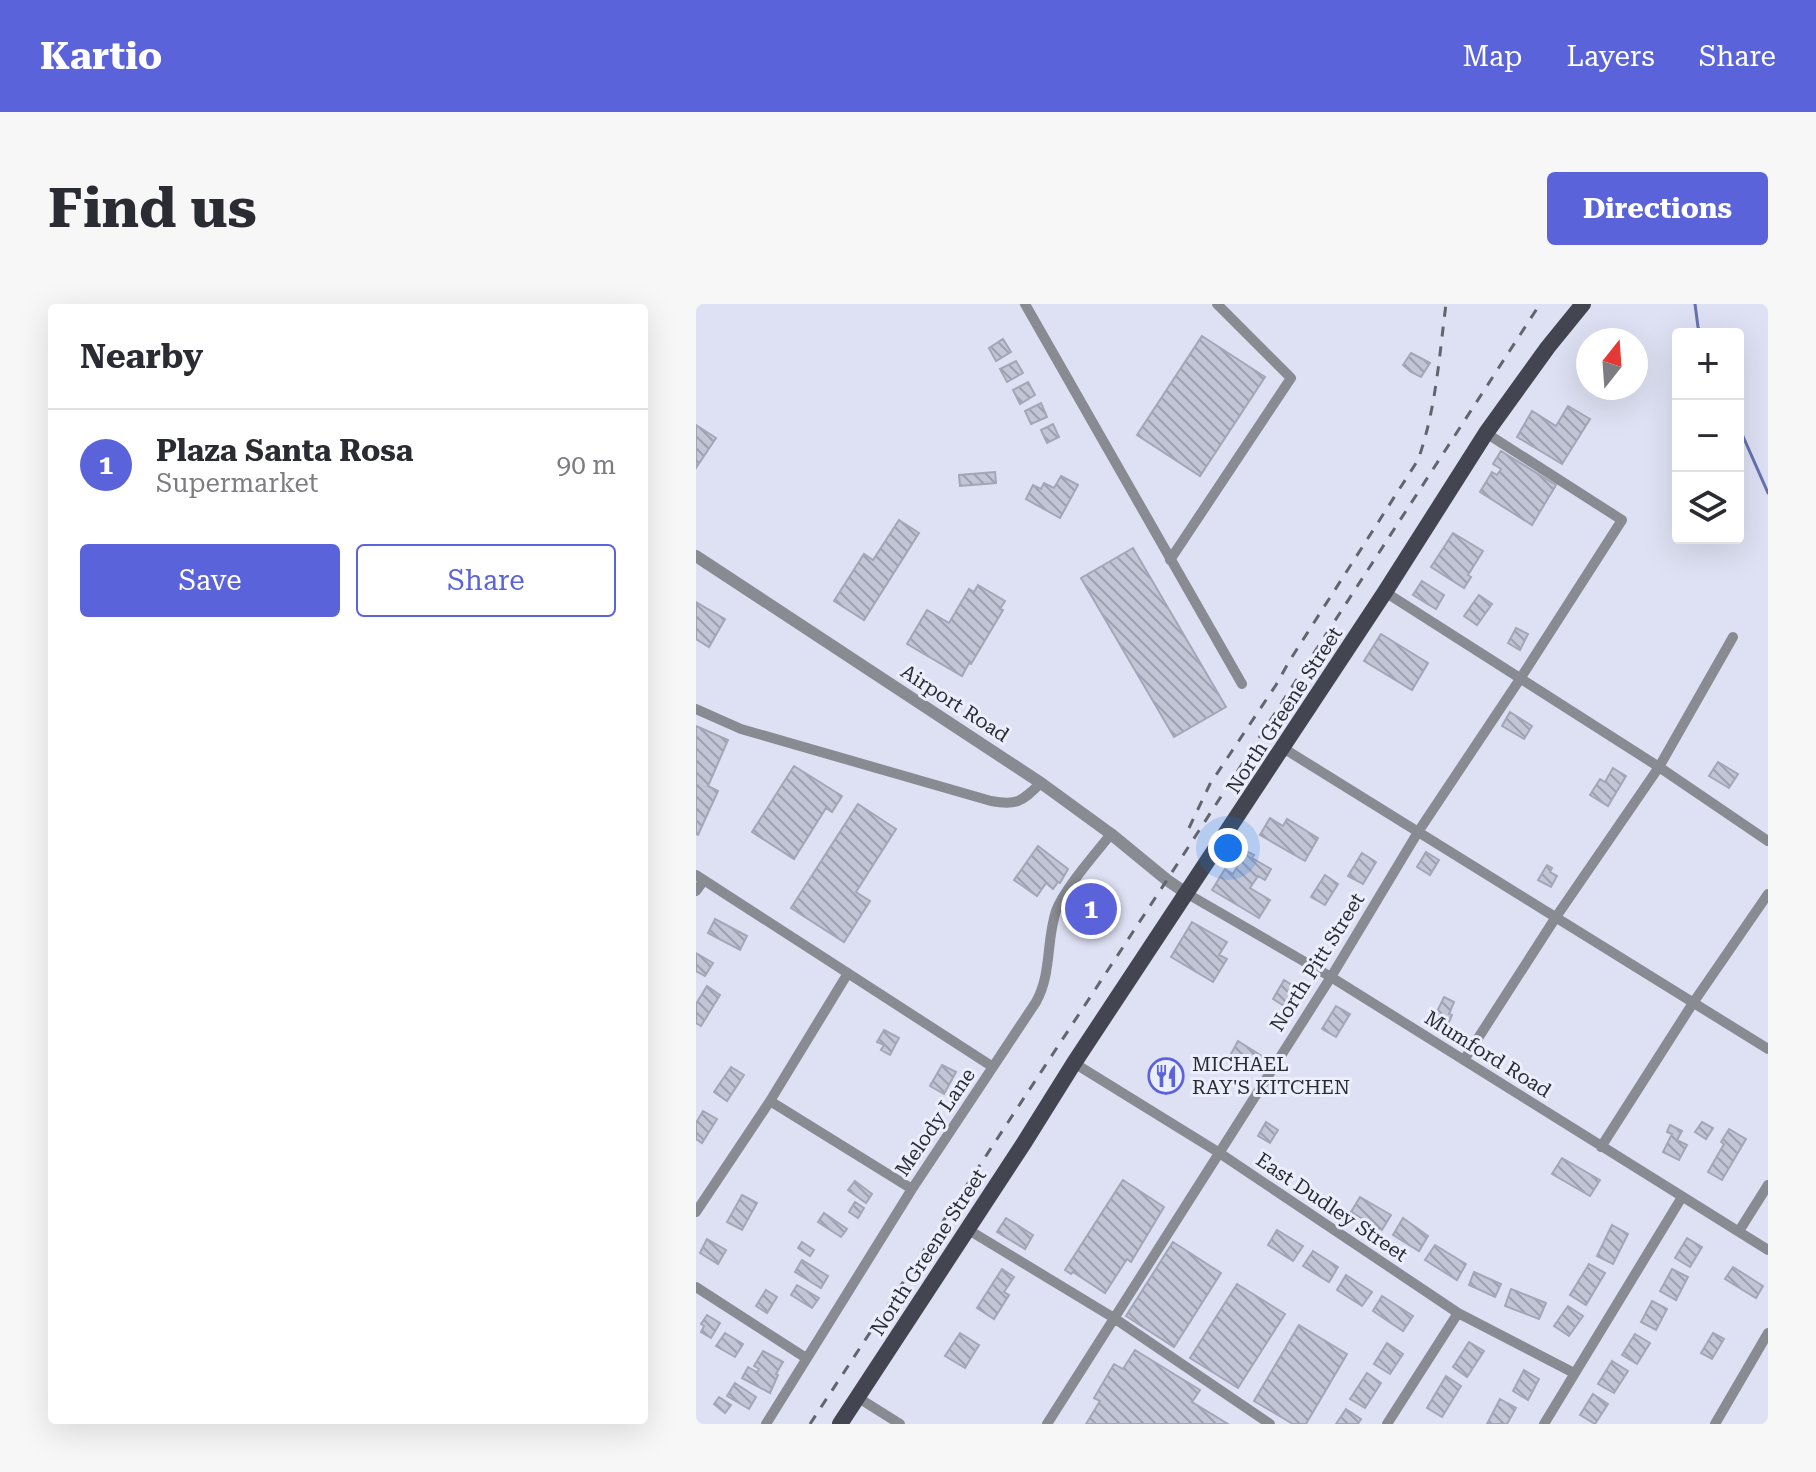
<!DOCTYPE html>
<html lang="en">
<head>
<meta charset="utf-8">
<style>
	:root { --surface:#fff; --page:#f7f7f7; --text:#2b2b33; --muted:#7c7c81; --line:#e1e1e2; --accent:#5b63db }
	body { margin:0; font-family:"Roboto Serif",serif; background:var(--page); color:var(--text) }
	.controls { position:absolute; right:24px; top:24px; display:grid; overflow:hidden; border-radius:8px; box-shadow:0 8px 32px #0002 }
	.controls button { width:72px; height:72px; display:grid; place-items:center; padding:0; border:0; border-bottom:2px solid var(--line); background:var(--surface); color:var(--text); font:40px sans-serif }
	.compass { position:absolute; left:880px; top:24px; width:72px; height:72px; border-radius:50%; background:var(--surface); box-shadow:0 8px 32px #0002; rotate:17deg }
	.you { position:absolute; left:532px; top:544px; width:28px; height:28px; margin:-20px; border:6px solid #fff; border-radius:50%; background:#1a73e8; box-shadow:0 0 0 12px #1a73e833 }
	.badge { display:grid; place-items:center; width:52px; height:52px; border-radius:50%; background:var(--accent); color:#fff; font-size:26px; font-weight:700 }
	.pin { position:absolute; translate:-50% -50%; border:4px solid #fff; box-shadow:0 2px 8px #0006 }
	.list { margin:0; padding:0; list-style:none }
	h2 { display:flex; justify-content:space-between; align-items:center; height:104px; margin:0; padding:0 32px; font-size:34px }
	h2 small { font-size:26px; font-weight:400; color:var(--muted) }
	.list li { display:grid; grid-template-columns:52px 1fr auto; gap:24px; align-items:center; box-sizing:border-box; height:112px; padding:0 32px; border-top:2px solid var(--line) }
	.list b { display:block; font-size:30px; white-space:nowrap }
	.list p { margin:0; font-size:26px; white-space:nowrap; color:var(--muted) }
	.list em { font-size:26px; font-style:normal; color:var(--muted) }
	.actions { display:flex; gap:16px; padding:24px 32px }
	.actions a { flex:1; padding:18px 0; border:2px solid var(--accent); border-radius:8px; text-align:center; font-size:28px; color:var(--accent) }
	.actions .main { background:var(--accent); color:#fff }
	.icon { flex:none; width:44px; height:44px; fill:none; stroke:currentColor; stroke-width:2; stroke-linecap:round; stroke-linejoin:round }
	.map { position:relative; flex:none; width:1072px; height:1120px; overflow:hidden; border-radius:8px }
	header { display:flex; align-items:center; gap:48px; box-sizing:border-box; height:112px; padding:0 40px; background:var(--accent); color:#fff }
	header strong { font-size:38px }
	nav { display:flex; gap:44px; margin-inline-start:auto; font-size:28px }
	.intro { display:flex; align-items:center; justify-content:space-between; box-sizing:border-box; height:192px; padding:0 48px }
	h1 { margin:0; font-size:56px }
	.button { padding:20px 36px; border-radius:8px; background:var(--accent); color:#fff; font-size:28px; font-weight:700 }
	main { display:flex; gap:48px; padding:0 48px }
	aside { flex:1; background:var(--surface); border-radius:8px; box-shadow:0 8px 32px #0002 }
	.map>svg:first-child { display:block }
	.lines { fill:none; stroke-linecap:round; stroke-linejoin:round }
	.stream { stroke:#6771ae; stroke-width:3 }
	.building { fill:url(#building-back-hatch); stroke:#a3a6b7; stroke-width:2 }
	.minor { stroke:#898b92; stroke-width:10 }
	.tertiary { stroke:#898b92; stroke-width:12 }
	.primary { stroke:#434551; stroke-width:16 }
	.rail { stroke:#62656e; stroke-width:3; stroke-dasharray:10 10; stroke-linecap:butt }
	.labels { text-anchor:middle; stroke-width:6; stroke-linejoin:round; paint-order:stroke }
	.street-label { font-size:20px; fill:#2b2d33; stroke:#ebeffd }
	.poi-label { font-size:20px; fill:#2b2d33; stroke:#ebeffd; text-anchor:start }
</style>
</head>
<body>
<header>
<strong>Kartio</strong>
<nav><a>Map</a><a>Layers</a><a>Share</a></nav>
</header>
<div class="intro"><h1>Find us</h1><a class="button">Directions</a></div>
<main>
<aside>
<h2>Nearby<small></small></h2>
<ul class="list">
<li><span class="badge">1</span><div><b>Plaza Santa Rosa</b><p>Supermarket</p></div><em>90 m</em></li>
</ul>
<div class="actions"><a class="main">Save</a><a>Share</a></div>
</aside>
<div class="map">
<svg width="1072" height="1120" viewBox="0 0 1072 1120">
	<defs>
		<pattern id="building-back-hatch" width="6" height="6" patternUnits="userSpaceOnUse" patternTransform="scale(2)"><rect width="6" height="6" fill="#c1c5d6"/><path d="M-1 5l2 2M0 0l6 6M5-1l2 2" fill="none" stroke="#9da0ae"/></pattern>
	</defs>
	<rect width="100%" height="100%" fill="#dde1f3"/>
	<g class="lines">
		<!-- stream -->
		<path class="stream" d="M 999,0 L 1002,23 L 1005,30
			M 1042,121 L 1072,189"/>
	</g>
	<!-- building -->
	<path class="building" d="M 506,32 L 569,73 L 504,172 L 441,131 Z
		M 307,35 L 315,48 L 300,57 L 293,44 Z
		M 715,49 L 734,59 L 725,73 L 715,68 L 707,61 Z
		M 320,57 L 327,69 L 311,78 L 304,65 Z
		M 332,78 L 339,91 L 324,100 L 317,86 Z
		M 345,99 L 351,113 L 335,120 L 329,107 Z
		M 872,102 L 894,115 L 866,160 L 821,133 L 836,107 L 860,122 Z
		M 357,120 L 363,133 L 351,139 L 345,126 Z
		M 0,121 L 20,134 L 0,164 Z
		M 805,147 L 860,181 L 836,221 L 784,188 L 796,168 L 801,171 L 805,165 L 797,160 Z
		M 299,168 L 300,179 L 264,182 L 263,171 Z
		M 365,172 L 382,181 L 364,214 L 330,195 L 337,181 L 345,185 L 348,179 L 358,184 Z
		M 203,216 L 223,229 L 168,316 L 138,297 L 168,250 L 177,256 Z
		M 757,229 L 787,247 L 772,271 L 775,273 L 768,284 L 735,263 Z
		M 437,244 L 530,403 L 478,433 L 385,274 Z
		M 726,277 L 748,291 L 740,305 L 717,291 Z
		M 282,281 L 309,297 L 304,305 L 307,306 L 275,360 L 273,359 L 266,372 L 211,340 L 231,306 L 253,319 L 273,285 L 278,288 Z
		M 783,291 L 796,300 L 781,321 L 768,312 Z
		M 0,298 L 29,315 L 13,343 L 0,335 Z
		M 820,324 L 832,330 L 824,346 L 812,339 Z
		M 685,330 L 732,359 L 716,386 L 668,357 Z
		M 814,408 L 836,422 L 828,435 L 806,422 Z
		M 0,422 L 32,436 L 12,482 L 22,487 L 2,531 L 0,530 Z
		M 1022,458 L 1042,470 L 1033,484 L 1013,472 Z
		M 98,462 L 146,492 L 136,508 L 130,504 L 98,555 L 56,528 Z
		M 917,464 L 930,472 L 912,502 L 894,491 L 904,475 L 909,478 Z
		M 162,500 L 200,525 L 160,588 L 174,597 L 148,638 L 95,604 Z
		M 574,514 L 587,522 L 591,515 L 622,534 L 609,557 L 564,531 Z
		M 342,542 L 372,565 L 364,579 L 362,578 L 357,585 L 350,579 L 341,592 L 318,576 Z
		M 550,547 L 558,551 L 556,554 L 575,565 L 569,576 L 562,572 L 554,584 L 574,596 L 563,614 L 516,586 L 529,565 L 537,570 Z
		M 730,548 L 743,556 L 734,571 L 721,563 Z
		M 666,549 L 680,558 L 667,580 L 652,572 Z
		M 851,561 L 856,564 L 854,568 L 861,572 L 855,583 L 842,576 Z
		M 629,571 L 642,580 L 629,601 L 615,593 Z
		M 390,591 L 411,606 L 399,623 L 387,614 L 382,620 L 375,615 Z
		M 19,615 L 51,632 L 44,646 L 12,629 Z
		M 496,618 L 531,638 L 523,651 L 531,655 L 517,678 L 475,653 Z
		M 0,649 L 17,659 L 9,672 L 0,667 Z
		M 588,676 L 609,689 L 600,702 L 593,698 L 590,703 L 577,695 Z
		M 11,682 L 24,691 L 5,722 L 0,719 L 0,700 Z
		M 748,693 L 758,698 L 753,710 L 756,711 L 753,718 L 739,712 Z
		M 640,702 L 654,710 L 640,733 L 626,725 Z
		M 188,726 L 203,734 L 194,751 L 185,746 L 188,741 L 181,738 Z
		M 542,737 L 566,752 L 562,759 L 558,757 L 555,763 L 535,750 Z
		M 468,760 L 483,769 L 470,790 L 455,781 Z
		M 246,761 L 260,768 L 248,790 L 234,782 Z
		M 35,763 L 48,771 L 31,797 L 18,788 Z
		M 7,807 L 21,815 L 6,839 L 0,835 L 0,819 Z
		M 570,818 L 582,826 L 574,839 L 562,832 Z
		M 1006,818 L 1017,824 L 1010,835 L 999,828 Z
		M 974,821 L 986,827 L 981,836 L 991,841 L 983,856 L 967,848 L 976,830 L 971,828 Z
		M 1033,825 L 1050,835 L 1026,876 L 1012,868 L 1028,840 L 1025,838 Z
		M 866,854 L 904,876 L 894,892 L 856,870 Z
		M 427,876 L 468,903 L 435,958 L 431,955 L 409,989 L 377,968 L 375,970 L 369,966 Z
		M 159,877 L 176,890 L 170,899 L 152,886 Z
		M 46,891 L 61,899 L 46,926 L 31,918 Z
		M 664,893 L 695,911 L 686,926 L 655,908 Z
		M 159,898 L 168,904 L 162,914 L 153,908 Z
		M 128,909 L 151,925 L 145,933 L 122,918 Z
		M 310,914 L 337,931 L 329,945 L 301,928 Z
		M 707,914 L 732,932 L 723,947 L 697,931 Z
		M 916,921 L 932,930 L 917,960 L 901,952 Z
		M 581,926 L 607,942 L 597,957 L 572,941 Z
		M 991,934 L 1006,943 L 994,963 L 979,954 Z
		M 11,935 L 30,946 L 22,960 L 4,949 Z
		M 106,938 L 118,946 L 114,952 L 102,944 Z
		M 477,938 L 525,969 L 478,1043 L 430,1012 Z
		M 739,941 L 770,960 L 761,976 L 729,956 Z
		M 617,947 L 642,963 L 633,978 L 607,962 Z
		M 106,956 L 132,972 L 125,984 L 99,968 Z
		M 893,960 L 909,969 L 890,1001 L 874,991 Z
		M 1037,963 L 1067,982 L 1060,994 L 1029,975 Z
		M 306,965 L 318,973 L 308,988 L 313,991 L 298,1015 L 281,1004 Z
		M 976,965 L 992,973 L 980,996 L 964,987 Z
		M 778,968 L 805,980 L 799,993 L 773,981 Z
		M 650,971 L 676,988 L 666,1002 L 641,986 Z
		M 541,980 L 589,1010 L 542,1084 L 494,1054 Z
		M 101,981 L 123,994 L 116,1004 L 95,991 Z
		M 815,985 L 850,999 L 843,1015 L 809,1002 Z
		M 70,986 L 81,993 L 71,1009 L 60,1002 Z
		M 686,992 L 717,1012 L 707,1027 L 677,1007 Z
		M 956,997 L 971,1005 L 960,1026 L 945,1018 Z
		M 872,1002 L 887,1012 L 873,1032 L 858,1022 Z
		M 11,1011 L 24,1019 L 15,1034 L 5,1028 L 8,1022 L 5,1020 Z
		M 603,1021 L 651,1050 L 610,1120 L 597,1120 L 558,1097 Z
		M 29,1029 L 47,1040 L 39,1053 L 20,1042 Z
		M 264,1029 L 283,1041 L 269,1064 L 249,1052 Z
		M 1017,1029 L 1028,1035 L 1016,1055 L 1005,1049 Z
		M 939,1030 L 954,1039 L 941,1060 L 926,1051 Z
		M 773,1038 L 788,1047 L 771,1073 L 757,1063 Z
		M 691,1039 L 707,1050 L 694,1070 L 678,1060 Z
		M 439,1046 L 504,1086 L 496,1098 L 532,1120 L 390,1120 L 404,1097 L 398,1094 L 418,1060 L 427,1065 Z
		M 67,1047 L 87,1058 L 80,1070 L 82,1071 L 74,1089 L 46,1074 L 52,1063 L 61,1068 L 63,1065 L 58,1062 Z
		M 916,1057 L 932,1067 L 918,1089 L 902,1080 Z
		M 828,1066 L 843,1075 L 832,1096 L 817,1087 Z
		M 671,1069 L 685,1079 L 669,1104 L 654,1095 Z
		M 750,1072 L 765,1082 L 746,1113 L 731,1104 Z
		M 39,1079 L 60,1093 L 53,1105 L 31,1092 Z
		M 897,1090 L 912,1100 L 899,1120 L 884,1111 Z
		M 23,1093 L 35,1101 L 29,1109 L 18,1100 Z
		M 804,1095 L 820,1104 L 811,1120 L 791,1120 Z
		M 650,1105 L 665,1115 L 662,1120 L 640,1120 Z"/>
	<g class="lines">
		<!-- minor -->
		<path class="minor" d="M 329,0 L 546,380
			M 474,256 L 595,74 L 521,0
			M 689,288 L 963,463 L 1072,537
			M 0,405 L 45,425 L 295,497 C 322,502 326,497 345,479
			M 587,444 L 1072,745
			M 0,571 L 297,763
			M 0,587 L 8,576
			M 490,589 L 635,673 L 1072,946
			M 768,756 L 860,613 L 963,463 L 1037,333
			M 378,759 L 522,848 L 762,1009 L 878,1069
			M 74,797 L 216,885
			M 905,843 L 997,699 L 1072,590
			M 0,908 L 74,797 L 152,669
			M 271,925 L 418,1014 L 574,1120
			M 1043,927 L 1072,881
			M 0,983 L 110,1054
			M 161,1093 L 204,1120
			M 70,1120 L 216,885 L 340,698 C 356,669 350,637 360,607 C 368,585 400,549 415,530
			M 351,1120 L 635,673 L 722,528 L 824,375 L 926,216 L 790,129
			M 691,1120 L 762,1009
			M 848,1120 L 986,893
			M 1019,1120 L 1072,1029"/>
		<!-- tertiary -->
		<path class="tertiary" d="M 0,252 L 345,479 L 415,530 L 471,576 L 490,589"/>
		<!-- primary -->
		<path class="primary" d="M 144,1120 L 328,839 L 378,759 L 689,288 L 790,129 L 852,43 L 887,0"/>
		<!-- rail -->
		<path class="rail" d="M 493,524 L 514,480 L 580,381 L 594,356 L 722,156 C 740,105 743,54 750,0
			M 114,1120 L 471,576 L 844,0"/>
	</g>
	<!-- icons -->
	<defs>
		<symbol id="restaurant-ring" viewBox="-11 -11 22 22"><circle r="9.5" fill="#ebeffd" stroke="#5b63db" stroke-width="1.5"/><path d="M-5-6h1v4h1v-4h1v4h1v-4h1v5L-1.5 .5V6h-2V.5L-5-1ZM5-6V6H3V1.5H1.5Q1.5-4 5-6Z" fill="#5b63db"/></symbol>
	</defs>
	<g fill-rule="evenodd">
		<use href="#restaurant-ring" x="450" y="752" width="40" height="40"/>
	</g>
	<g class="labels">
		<!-- street labels -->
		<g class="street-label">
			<text transform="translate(259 399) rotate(33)" y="7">Airport Road</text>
			<text transform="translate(588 406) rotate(-57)" y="7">North Greene Street</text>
			<text transform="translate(621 658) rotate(-58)" y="7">North Pitt Street</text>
			<text transform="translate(792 750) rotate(32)" y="7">Mumford Road</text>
			<text transform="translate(239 818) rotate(-56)" y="7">Melody Lane</text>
			<text transform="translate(636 903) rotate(34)" y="7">East Dudley Street</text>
			<text transform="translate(232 948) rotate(-57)" y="7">North Greene Street</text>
		</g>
		<!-- poi labels -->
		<g class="poi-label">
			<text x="496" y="767">MICHAEL<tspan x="496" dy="23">RAY'S KITCHEN</tspan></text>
		</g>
	</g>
</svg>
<div class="controls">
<button>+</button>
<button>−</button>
<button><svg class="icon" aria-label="layers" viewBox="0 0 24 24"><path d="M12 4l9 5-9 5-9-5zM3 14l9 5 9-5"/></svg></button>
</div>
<svg class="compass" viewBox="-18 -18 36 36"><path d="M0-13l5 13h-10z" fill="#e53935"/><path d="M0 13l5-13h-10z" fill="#7c7c81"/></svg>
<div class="you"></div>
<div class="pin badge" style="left:395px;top:605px">1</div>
</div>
</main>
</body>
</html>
